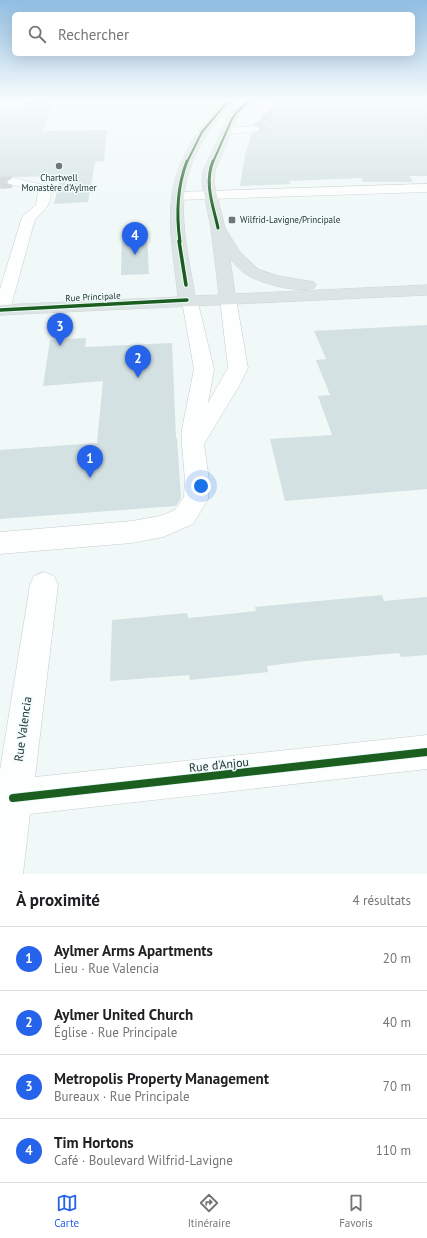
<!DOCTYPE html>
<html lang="fr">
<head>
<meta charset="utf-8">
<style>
	:root { --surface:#fff; --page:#f6f6f6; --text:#202124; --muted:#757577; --line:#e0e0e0; --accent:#2563eb }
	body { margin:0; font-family:"PT Sans",sans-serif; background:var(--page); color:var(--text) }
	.you { position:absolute; left:201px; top:486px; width:14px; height:14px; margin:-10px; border:3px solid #fff; border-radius:50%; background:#1a73e8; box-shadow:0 0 0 6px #1a73e833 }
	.badge { display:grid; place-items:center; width:26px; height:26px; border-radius:50%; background:var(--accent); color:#fff; font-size:13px; font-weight:700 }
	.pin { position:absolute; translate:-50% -33px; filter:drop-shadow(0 1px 2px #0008) }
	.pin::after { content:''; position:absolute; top:21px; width:14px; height:12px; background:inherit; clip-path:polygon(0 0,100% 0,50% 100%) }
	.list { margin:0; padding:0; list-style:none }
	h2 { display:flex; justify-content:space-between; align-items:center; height:52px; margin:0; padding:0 16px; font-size:17px }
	h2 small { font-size:13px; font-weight:400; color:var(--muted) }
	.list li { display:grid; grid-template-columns:26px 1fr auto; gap:12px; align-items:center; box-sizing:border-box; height:64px; padding:0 16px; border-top:1px solid var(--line) }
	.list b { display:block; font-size:15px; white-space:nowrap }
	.list p { margin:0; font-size:13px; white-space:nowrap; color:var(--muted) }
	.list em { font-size:13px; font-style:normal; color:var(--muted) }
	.icon { flex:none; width:22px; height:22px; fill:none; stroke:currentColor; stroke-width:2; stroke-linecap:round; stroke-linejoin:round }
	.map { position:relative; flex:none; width:427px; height:874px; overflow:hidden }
	.search { position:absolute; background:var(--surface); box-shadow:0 4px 16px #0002; left:12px; right:12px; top:12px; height:44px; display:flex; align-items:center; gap:10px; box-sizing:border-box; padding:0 14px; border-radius:6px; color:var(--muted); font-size:15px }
	.sheet { height:308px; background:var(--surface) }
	nav { display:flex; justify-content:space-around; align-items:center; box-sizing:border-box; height:56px; border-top:1px solid var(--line); background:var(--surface); font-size:11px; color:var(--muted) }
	nav a { display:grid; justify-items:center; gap:2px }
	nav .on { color:var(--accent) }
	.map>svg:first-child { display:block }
	.building { fill:#d3e1e2 }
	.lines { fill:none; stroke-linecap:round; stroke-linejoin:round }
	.minor-tunnel-far1 { stroke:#c9d0d0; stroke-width:10; stroke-dasharray:10 5; stroke-linecap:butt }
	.minor-tunnel { stroke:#c9d0d0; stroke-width:12; stroke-dasharray:12 6; stroke-linecap:butt }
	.minor-casing { stroke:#c7cdcd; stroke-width:1 }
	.major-casing { stroke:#cfd4d3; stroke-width:1 }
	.minor { fill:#fdfefe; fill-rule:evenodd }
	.major { fill:#dce5e3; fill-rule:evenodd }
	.cycleway-far3-casing { stroke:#edfcfb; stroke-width:3 }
	.cycleway-far2-casing { stroke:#edfcfb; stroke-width:4.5 }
	.cycleway-far1-casing { stroke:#edfcfb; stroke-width:5.5 }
	.cycleway-casing { stroke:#edfcfb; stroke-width:10 }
	.cycleway-far3 { stroke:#1b5e20; stroke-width:2 }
	.cycleway-far2 { stroke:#1b5e20; stroke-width:3 }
	.cycleway-far1 { stroke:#1b5e20; stroke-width:3.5 }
	.cycleway { stroke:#1b5e20; stroke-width:8 }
	.poi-dot { fill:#717777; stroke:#edfcfb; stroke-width:1.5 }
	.labels { text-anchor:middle; stroke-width:3; stroke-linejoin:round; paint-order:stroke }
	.far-poi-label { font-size:9px; fill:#2c3231; stroke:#edfcfb }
	.far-street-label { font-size:9px; fill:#2c3231; stroke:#edfcfb }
	.near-street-label { font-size:12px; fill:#2c3231; stroke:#edfcfb }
</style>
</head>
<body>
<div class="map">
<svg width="427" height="874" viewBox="0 0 427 874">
	<rect width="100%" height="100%" fill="#f0f8f8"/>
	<!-- building -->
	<path class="building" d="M 26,100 L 55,100 L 42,131 L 107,130 L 104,161 L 95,162 L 88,202 L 54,204 L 61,176 L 13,177 L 0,178 L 0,109 L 21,109 Z
		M 276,100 L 427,100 L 427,176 L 409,176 L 413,182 L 363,182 L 361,178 L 290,181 L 290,184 L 240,186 L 245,155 L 252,133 L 258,132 L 261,130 L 261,128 L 257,125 L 262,115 L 266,115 L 270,112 L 268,108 Z
		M 147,235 L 149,274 L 121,275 L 122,236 Z
		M 427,325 L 427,489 L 285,501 L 270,439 L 332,435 L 318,396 L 330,395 L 316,360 L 326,359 L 314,331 Z
		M 86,338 L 85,347 L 172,343 L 176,438 L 177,438 L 181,498 L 176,506 L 0,519 L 0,450 L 97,443 L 103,381 L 43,386 L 50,340 Z
		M 382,595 L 384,601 L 427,597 L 427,655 L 401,657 L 399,653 L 306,661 L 267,666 L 268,672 L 190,680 L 189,675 L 110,681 L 112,620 L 187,613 L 188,618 L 220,615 L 256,611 L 255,607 Z"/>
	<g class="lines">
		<!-- minor-tunnel-far1 -->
		<path class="minor-tunnel-far1" d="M 255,129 L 264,124 L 267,120 L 267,114 L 265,111"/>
		<!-- minor-tunnel -->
		<path class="minor-tunnel" d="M 0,183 L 13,182"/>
		<defs>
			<path id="minor" d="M 242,104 L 265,108 L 269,111 L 265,114 L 239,109 L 238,107 L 239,105 Z
				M 255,126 L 258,127 L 260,129 L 258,131 L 227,134 L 222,131 L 227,128 Z
				M 13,178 L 48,186 C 56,199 45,211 35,219 L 10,310 L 8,314 L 0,315 L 0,289 L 22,217 L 36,205 L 38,191 L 9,184 L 7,182 L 9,180 Z
				M 427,184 L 427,192 L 178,200 L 174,199 L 172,196 L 174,193 L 178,192 Z
				M 228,294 L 234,296 L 236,299 L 248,368 L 239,386 L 204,444 L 209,480 L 208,499 L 193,524 L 163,537 L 132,543 L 0,554 L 0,532 L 132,521 L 160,516 L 175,510 L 184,497 L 185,480 L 182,445 L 182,429 L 194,369 L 183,307 L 179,300 L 181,296 L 187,295 L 193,296 L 199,307 L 214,369 L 208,403 L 228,368 L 220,299 L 222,296 Z
				M 44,572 L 54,576 L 58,585 L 35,777 L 427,735 L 427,769 L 30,814 L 23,874 L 0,874 L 0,770 L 30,585 L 34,576 Z"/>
			<path id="major" d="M 225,100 L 233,100 C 225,111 214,121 207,134 C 195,152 186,174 184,196 C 181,229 190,264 195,296 L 219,295 L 211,228 L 202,183 L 203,171 L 227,119 L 233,111 L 245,100 L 254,100 L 237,119 L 215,171 L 214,183 L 225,228 L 240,252 L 258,269 L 278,276 L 314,282 L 316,285 L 314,288 C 296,293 264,284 249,276 C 241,272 236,265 230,259 L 235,294 L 427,285 L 427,295 L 0,315 L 0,305 L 178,297 C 175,265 167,227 172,195 C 177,158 200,126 225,100 Z"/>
		</defs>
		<!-- minor casing -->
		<use href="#minor" class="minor-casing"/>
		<!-- major casing -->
		<use href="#major" class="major-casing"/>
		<!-- minor -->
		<use href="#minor" class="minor"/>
		<!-- major -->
		<use href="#major" class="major"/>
		<defs>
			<path id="cycleway-far3" d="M 187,162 L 202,132 L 229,100
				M 213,162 L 232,119 L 236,113 L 250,100"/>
			<path id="cycleway-far2" d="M 213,161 C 204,183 213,205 218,228
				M 180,242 C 176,214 177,187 187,161"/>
			<path id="cycleway-far1" d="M 179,241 L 186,285
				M 0,310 L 187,300"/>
			<path id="cycleway" d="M 13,798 L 427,752"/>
		</defs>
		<!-- cycleway-far3 casing -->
		<use href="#cycleway-far3" class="cycleway-far3-casing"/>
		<!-- cycleway-far2 casing -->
		<use href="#cycleway-far2" class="cycleway-far2-casing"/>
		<!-- cycleway-far1 casing -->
		<use href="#cycleway-far1" class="cycleway-far1-casing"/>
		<!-- cycleway casing -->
		<use href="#cycleway" class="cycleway-casing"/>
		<!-- cycleway-far3 -->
		<use href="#cycleway-far3" class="cycleway-far3"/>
		<!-- cycleway-far2 -->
		<use href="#cycleway-far2" class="cycleway-far2"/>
		<!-- cycleway-far1 -->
		<use href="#cycleway-far1" class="cycleway-far1"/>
		<!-- cycleway -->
		<use href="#cycleway" class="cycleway"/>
	</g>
	<!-- sky -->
	<linearGradient id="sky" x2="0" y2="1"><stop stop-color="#90bee3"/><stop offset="0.45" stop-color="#f8fcfc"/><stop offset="1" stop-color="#f8fcfc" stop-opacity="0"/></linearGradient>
	<rect width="427" height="222" fill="url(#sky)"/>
	<!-- markers -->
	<g class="poi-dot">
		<circle cx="59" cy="166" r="4"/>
		<rect x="228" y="216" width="8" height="8" rx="2"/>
	</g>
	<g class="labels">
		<!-- far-poi labels -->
		<g class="far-poi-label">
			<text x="59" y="181">Chartwell<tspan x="59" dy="10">Monastère d'Aylmer</tspan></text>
			<text x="240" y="223" text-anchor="start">Wilfrid-Lavigne/Principale</text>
		</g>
		<!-- far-street labels -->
		<g class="far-street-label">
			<text transform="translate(93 297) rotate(-3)" y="3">Rue Principale</text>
		</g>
		<!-- near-street labels -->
		<g class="near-street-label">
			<text transform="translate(23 729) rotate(-82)" y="4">Rue Valencia</text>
			<text transform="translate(219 765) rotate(-6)" y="4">Rue d'Anjou</text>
		</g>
	</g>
</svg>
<div class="you"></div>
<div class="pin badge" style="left:90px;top:478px">1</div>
<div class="pin badge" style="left:138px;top:378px">2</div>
<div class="pin badge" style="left:60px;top:346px">3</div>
<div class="pin badge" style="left:135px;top:255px">4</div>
<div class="search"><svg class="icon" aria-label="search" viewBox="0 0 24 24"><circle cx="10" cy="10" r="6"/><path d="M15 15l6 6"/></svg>Rechercher</div>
</div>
<section class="sheet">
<h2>À proximité<small>4 résultats</small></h2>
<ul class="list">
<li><span class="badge">1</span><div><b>Aylmer Arms Apartments</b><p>Lieu · Rue Valencia</p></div><em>20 m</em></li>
<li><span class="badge">2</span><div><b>Aylmer United Church</b><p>Église · Rue Principale</p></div><em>40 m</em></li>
<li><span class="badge">3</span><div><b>Metropolis Property Management</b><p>Bureaux · Rue Principale</p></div><em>70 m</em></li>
<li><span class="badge">4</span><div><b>Tim Hortons</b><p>Café · Boulevard Wilfrid-Lavigne</p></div><em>110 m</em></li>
</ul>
</section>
<nav>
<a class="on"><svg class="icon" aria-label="map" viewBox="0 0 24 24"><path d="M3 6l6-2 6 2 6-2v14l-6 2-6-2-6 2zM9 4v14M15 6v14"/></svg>Carte</a>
<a><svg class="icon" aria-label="directions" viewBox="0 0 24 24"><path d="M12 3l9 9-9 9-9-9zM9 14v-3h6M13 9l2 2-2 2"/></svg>Itinéraire</a>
<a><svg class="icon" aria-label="saved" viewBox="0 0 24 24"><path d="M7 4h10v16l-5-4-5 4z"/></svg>Favoris</a>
</nav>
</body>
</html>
